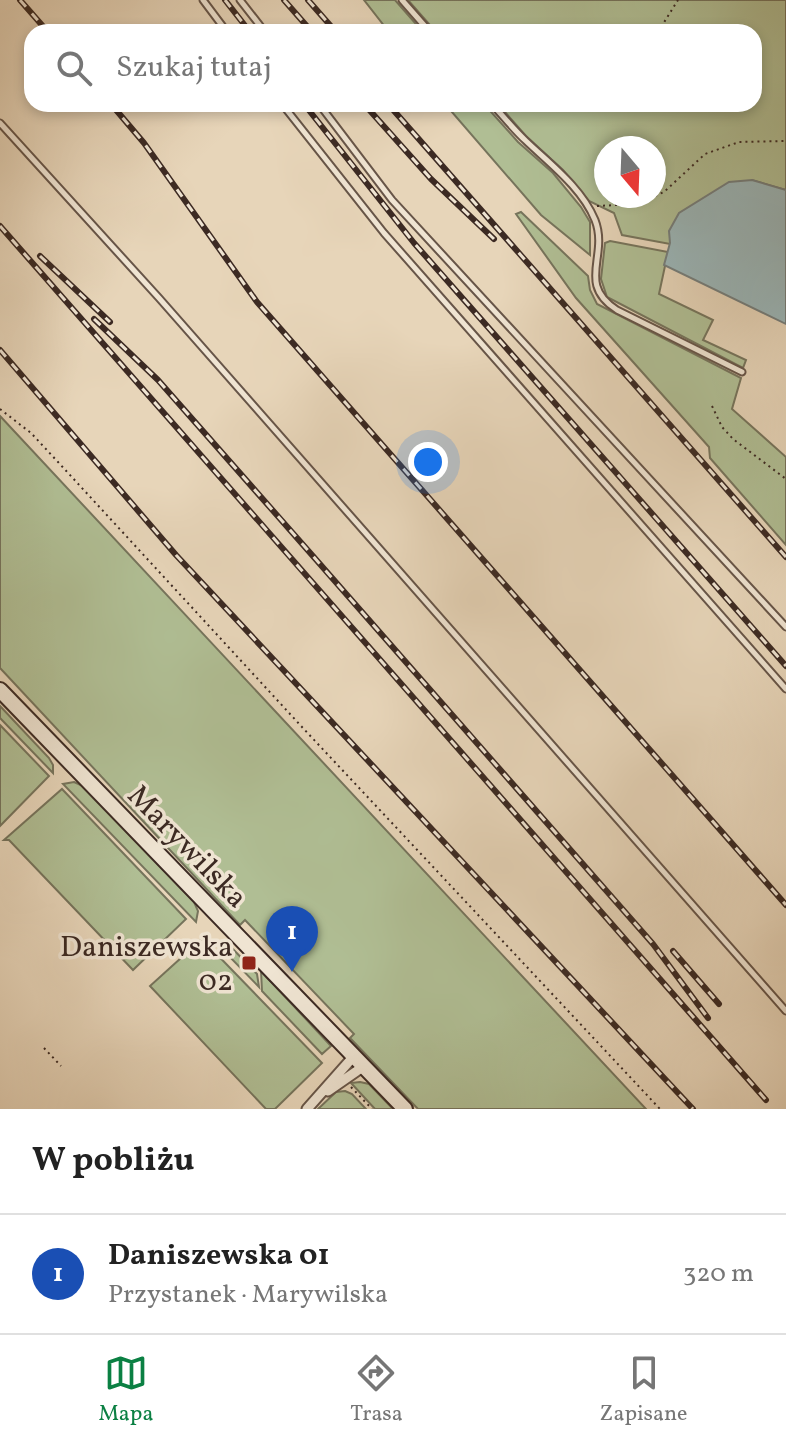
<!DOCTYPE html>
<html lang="pl">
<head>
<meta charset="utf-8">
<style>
	:root { --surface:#fff; --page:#f6f6f6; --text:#222; --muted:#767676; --line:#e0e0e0; --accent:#0b8043 }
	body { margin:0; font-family:Vollkorn,serif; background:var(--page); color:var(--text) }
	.compass { position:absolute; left:594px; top:136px; width:72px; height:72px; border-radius:50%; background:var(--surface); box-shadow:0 4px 12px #0003; rotate:161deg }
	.you { position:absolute; left:428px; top:462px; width:28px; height:28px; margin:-20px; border:6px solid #fff; border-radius:50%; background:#1a73e8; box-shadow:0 0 0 12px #1a73e833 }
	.badge { display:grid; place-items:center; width:52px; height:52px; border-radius:50%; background:var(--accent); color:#fff; font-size:26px; font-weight:700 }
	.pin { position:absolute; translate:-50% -66px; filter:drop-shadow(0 2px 4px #0008) }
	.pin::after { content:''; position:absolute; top:42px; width:28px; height:24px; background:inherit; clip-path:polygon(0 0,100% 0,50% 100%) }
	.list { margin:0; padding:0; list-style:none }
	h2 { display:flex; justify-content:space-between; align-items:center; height:104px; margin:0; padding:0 32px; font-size:34px }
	h2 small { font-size:26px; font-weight:400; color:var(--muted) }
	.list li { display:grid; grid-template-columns:52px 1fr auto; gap:24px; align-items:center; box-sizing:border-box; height:120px; padding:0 32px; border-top:2px solid var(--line) }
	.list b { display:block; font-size:30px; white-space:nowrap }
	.list p { margin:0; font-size:26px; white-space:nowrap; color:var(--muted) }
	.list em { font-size:26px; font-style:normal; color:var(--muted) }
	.icon { flex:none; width:44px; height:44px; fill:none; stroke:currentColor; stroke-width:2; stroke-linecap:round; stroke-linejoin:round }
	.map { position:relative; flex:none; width:786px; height:1109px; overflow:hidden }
	.search { position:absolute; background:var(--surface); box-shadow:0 4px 12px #0003; left:24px; right:24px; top:24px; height:88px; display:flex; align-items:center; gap:20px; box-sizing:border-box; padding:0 28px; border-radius:24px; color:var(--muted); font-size:30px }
	.sheet { height:224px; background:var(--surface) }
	nav { display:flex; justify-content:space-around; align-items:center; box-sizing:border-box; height:112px; border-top:2px solid var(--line); background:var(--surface); font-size:22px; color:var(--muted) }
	nav a { display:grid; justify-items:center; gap:4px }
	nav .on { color:var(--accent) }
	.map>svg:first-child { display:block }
	.green { fill:#b0be94; stroke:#76745c; stroke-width:2; fill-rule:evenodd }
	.water { fill:#9ab6b9; stroke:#747e7d; stroke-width:2 }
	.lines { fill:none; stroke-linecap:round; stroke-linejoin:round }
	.service-casing { stroke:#675548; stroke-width:9 }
	.minor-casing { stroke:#675548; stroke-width:13 }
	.secondary-casing { stroke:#3c2a23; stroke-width:18 }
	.path { stroke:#3c2a23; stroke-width:2; stroke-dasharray:2 4; stroke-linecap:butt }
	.service { stroke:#efe4d2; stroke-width:5 }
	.minor { stroke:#efe4d2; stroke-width:9 }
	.secondary { stroke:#efe4d2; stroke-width:14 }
	.rail-casing { stroke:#3c2a23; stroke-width:6 }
	.rail { stroke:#efe4d2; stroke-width:3; stroke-dasharray:9; stroke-linecap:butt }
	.poi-dot { fill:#8f2418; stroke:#efe4d2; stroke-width:3 }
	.labels { text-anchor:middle; stroke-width:7; stroke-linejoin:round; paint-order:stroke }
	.street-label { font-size:30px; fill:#3c2a23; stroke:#efe4d2 }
	.poi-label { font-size:30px; fill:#3c2a23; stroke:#efe4d2; text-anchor:end }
</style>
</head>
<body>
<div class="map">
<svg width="786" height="1109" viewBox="0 0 786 1109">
	<rect width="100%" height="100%" fill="#e7d5b9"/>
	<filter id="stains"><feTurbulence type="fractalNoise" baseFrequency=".0025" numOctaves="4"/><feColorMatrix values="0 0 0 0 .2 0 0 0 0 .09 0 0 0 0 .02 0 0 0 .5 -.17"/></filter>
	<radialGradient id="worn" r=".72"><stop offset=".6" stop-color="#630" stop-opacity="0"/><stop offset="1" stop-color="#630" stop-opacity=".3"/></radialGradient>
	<!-- green -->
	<path class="green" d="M 364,0 L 395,0 L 423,32 L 389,32 Z
		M 408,0 L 786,0 L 786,190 L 752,180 L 670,244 L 622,235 L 614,213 L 589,201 L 563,170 L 526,136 L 498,104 L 754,104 L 754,32 L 436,32 ZM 606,148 L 654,148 L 654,196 L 606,196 Z
		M 445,104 L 484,104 L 518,142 L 553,173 L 581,207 L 590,222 L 590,255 L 541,215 Z
		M 521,212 L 588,276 L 590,290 L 597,304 L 741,378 L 732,409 L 786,457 L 786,545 L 710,458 L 709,447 L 576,298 L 516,214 Z
		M 610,241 L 668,252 L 659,294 L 713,320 L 703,340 L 746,360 L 743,368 L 607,297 L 601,279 L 605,243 Z
		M 0,416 L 646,1109 L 418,1109 L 350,1038 L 354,1034 L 245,920 L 240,925 L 0,668 Z
		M 0,706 L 49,758 L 53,765 L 53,773 L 0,718 Z
		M 0,725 L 49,776 L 0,826 Z
		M 74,782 L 83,786 L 194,902 L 198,911 L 196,922 L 63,784 Z
		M 62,789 L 186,919 L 133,970 L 9,840 L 4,840 Z
		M 202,939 L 322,1063 L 275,1109 L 266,1109 L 150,986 Z
		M 229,945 L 257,974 L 259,987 L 224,951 Z
		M 261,971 L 331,1046 L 322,1054 L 262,991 Z
		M 360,1082 L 369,1084 L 393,1109 L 375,1109 L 351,1083 Z
		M 345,1091 L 352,1094 L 366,1109 L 318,1109 L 336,1092 Z"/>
	<!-- water -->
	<path class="water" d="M 752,180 L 786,190 L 786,324 L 664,265 L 670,243 L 669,231 L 679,213 L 729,182 Z"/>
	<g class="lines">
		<defs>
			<path id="service" d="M 203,0 L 227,32
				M 240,0 L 265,32
				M 402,0 L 430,32
				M 282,104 L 384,233 L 786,689
				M 319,104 L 392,200 L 786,627
				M 492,104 C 503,116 514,130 526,141 C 550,164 582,188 595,220 C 609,256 576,284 617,310 L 742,372
				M 0,123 L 159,298 L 786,1011"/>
			<path id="minor" d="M 328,1091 L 364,1066
				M 307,1109 L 354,1056"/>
			<path id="secondary" d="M 0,690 L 405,1109"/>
		</defs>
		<!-- service casing -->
		<use href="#service" class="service-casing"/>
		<!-- minor casing -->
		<use href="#minor" class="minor-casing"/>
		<!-- secondary casing -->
		<use href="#secondary" class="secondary-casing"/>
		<!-- path -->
		<path class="path" d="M 658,32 L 678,0
			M 552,104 L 553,104
			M 597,206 L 637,204 L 664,192 L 705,154 L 739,142 L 786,141
			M 712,406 L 722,427 L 733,439 L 786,479
			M 0,409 L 31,433 L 58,462 L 302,727 L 660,1109
			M 44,1048 L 61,1066
			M 351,1087 L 372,1109"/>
		<!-- service -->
		<use href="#service" class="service"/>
		<!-- minor -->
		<use href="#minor" class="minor"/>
		<!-- secondary -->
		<use href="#secondary" class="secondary"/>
		<defs>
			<path id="rail" d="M 20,0 L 48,32
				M 225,0 L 250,32
				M 284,0 L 312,32
				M 308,0 L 336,32
				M 111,104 L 144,143 L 257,302 L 786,905
				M 304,104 L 414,243 L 786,666
				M 364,104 L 431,179 L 494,239
				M 388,104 L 786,557
				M 0,226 L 766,1100
				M 40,256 L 110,322
				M 94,319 L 158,380 L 312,555 L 653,944 L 708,1018
				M 0,350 L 176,555 L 693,1109
				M 673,951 L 719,1004"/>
		</defs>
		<!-- rail casing -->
		<use href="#rail" class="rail-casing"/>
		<!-- rail -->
		<use href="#rail" class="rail"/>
	</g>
	<!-- markers -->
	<rect class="poi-dot" x="241" y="955" width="16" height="16" rx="4"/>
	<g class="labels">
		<!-- street labels -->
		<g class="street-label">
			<text transform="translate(188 846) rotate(46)" y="10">Marywilska</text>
		</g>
		<!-- poi labels -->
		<g class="poi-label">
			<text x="233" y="956">Daniszewska<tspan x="233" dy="34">02</tspan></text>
		</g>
	</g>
	<rect width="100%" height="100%" filter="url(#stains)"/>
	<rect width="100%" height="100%" fill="url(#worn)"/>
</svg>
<svg class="compass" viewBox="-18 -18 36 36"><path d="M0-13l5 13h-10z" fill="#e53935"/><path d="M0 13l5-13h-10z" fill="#767676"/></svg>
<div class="you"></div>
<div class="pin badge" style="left:292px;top:972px;background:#1a4fb4">1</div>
<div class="search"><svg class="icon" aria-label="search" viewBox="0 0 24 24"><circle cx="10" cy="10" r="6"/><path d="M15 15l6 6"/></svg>Szukaj tutaj</div>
</div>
<section class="sheet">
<h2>W pobliżu<small></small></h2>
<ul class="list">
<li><span class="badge" style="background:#1a4fb4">1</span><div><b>Daniszewska 01</b><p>Przystanek · Marywilska</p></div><em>320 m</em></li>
</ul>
</section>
<nav>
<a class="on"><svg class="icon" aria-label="map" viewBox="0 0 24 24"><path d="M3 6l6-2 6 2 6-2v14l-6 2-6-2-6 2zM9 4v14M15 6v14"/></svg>Mapa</a>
<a><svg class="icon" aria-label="directions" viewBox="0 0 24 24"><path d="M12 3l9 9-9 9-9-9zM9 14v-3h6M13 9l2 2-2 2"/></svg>Trasa</a>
<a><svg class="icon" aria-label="saved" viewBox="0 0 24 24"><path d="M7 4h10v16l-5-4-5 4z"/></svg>Zapisane</a>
</nav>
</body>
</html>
